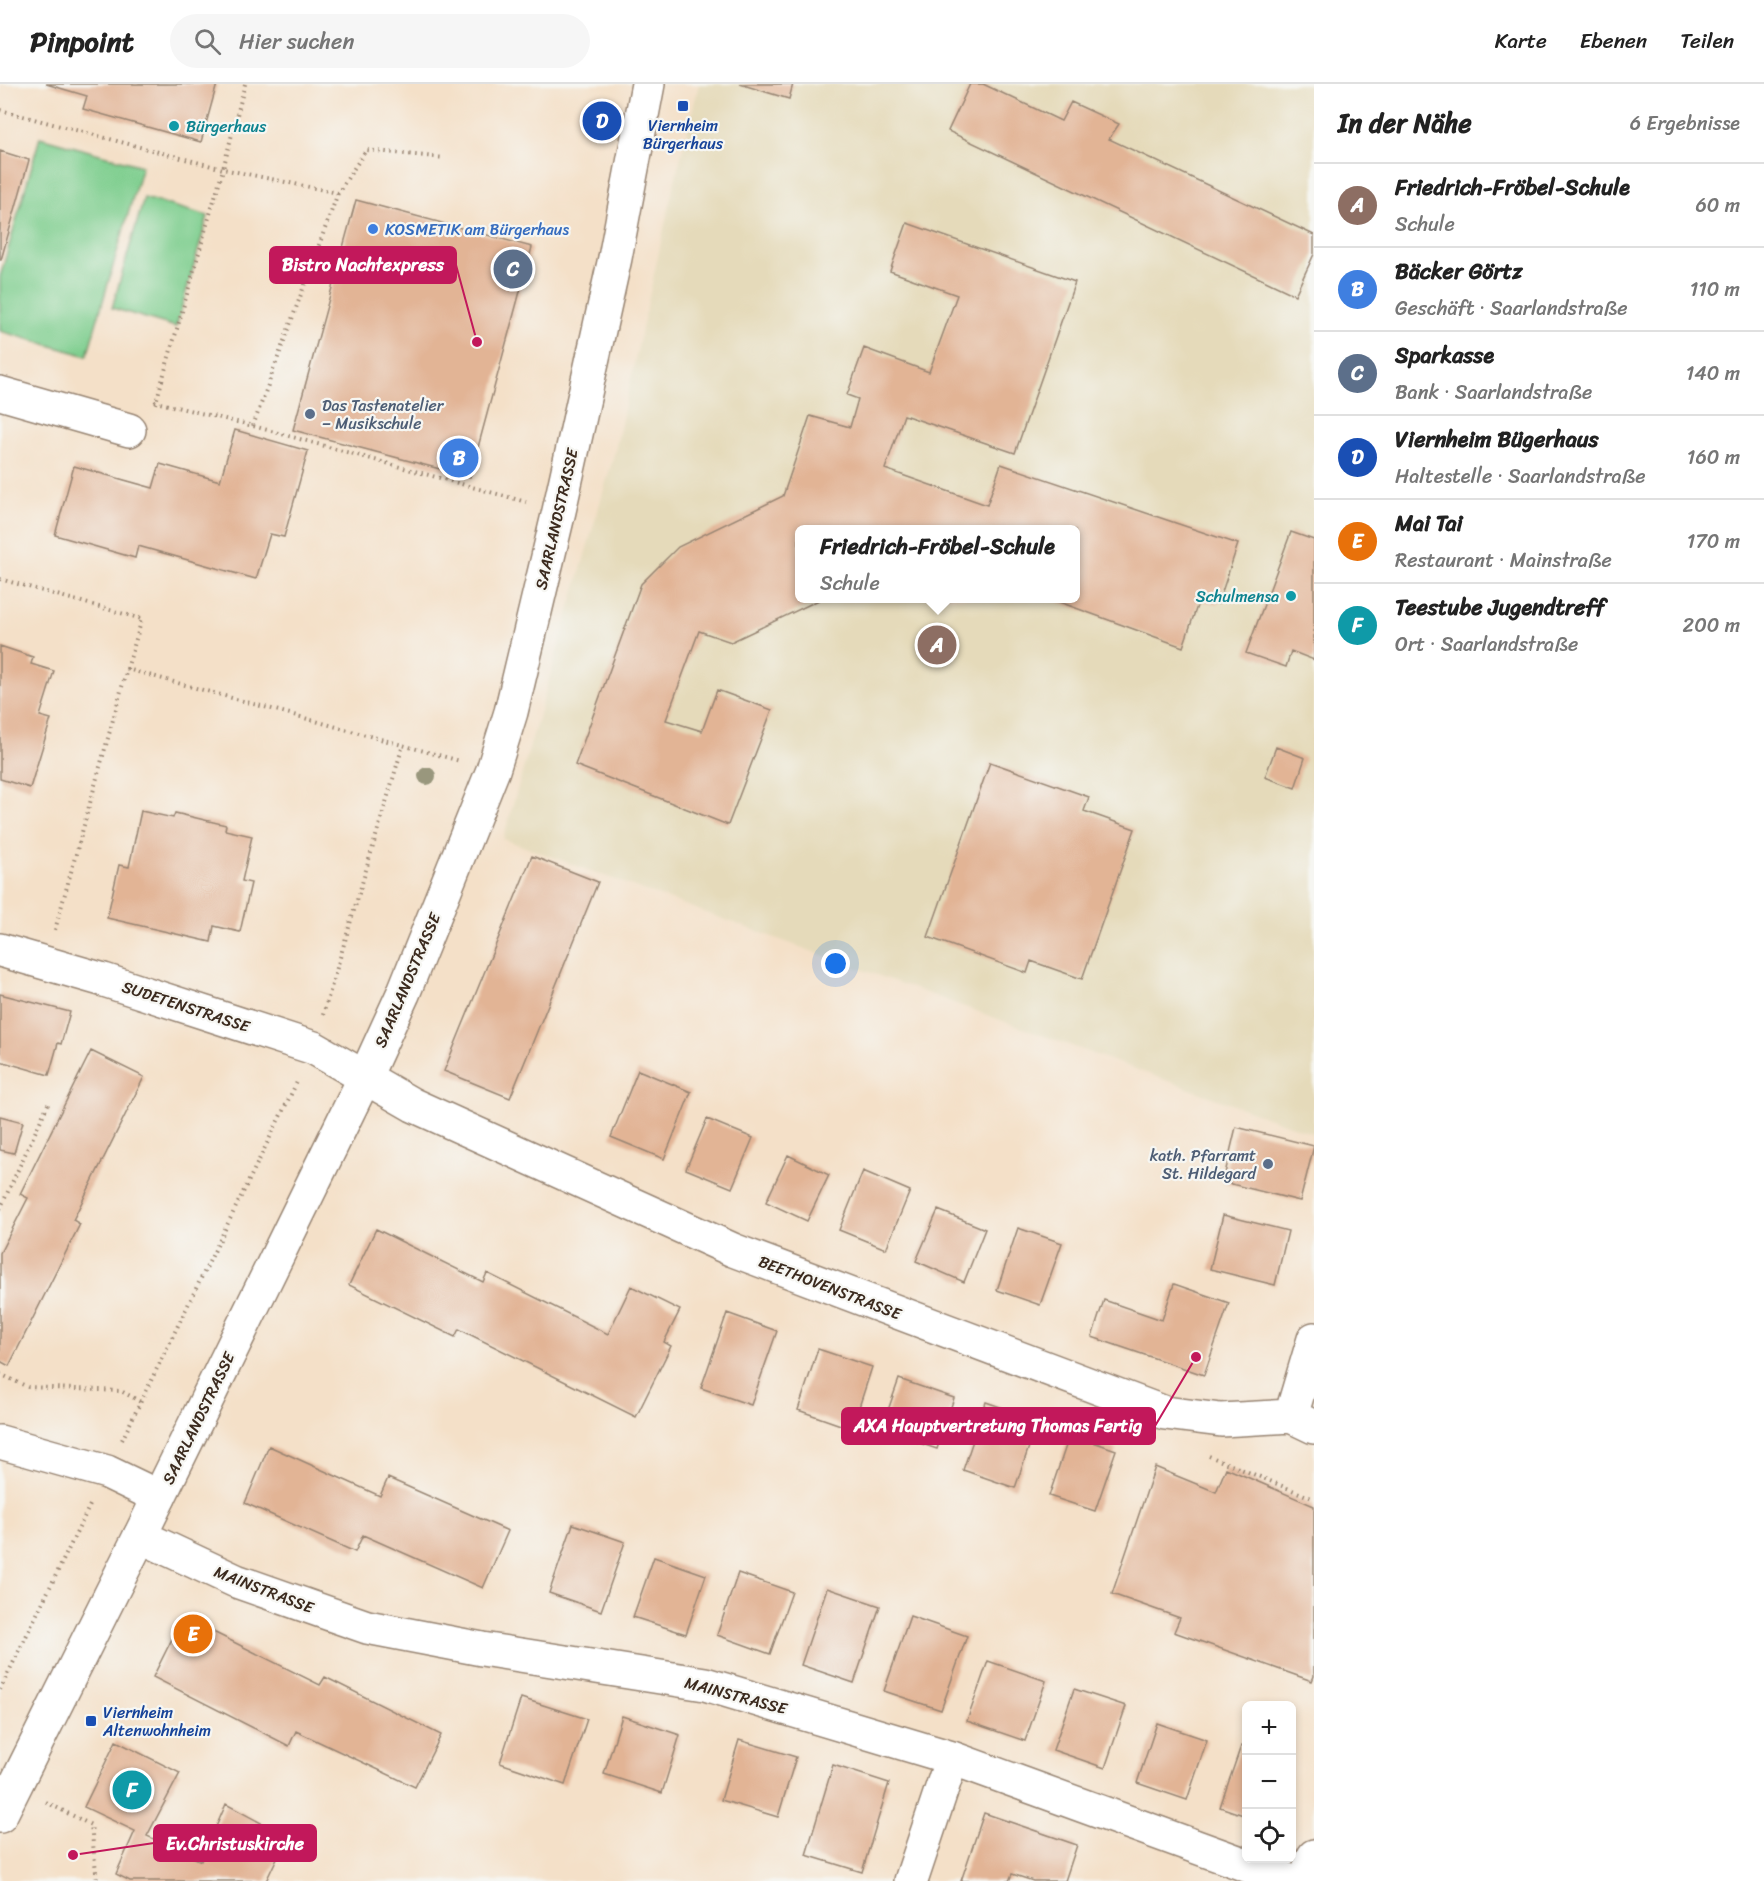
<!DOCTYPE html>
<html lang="de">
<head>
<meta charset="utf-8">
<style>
	:root { --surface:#fff; --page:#f6f6f6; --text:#222; --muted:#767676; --line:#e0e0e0; --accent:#7c3aed }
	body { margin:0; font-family:Sriracha,sans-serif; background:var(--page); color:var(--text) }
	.controls { position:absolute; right:18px; bottom:18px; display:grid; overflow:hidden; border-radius:9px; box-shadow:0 3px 9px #0003 }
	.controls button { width:54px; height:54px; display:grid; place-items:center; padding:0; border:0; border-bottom:2px solid var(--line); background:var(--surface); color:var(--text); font:30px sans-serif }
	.you { position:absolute; left:836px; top:880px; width:21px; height:21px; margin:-15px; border:4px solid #fff; border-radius:50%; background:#1a73e8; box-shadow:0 0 0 9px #1a73e833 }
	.badge { display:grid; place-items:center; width:39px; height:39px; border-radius:50%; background:var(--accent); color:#fff; font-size:20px; font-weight:700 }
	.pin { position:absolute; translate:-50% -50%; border:3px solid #fff; box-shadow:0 2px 6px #0006 }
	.popup { position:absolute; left:795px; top:441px; width:285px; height:78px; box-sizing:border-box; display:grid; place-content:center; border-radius:9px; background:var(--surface); filter:drop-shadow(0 2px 4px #0005); font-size:20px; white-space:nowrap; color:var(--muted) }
	.popup b { font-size:22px; color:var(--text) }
	.popup::after { content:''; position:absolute; left:50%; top:100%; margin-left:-12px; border:12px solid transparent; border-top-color:var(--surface) }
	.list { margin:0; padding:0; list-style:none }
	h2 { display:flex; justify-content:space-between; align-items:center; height:78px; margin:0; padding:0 24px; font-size:26px }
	h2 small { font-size:20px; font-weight:400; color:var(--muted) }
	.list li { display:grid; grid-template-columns:39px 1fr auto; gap:18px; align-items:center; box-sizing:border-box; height:84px; padding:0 24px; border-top:2px solid var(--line) }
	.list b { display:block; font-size:22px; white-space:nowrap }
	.list p { margin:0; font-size:20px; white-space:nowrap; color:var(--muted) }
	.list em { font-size:20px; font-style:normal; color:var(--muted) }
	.icon { flex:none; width:33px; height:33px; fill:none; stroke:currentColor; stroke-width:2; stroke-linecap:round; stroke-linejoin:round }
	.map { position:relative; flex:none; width:1314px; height:1797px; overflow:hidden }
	header { display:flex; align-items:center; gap:36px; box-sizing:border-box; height:84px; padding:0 30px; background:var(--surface); border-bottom:2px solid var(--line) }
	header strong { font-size:28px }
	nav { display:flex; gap:33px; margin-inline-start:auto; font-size:21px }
	.search { width:420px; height:54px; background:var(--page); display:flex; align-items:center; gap:15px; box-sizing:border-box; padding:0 21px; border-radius:33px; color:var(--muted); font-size:22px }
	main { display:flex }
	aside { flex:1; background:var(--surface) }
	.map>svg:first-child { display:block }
	.built { fill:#e5daba; fill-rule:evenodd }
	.green { fill:#7ece8e; stroke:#5c7c56; stroke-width:1.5 }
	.building { fill:#e2b495 }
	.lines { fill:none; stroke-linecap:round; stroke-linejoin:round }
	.street-casing { stroke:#988573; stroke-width:36 }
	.secondary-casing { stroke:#988573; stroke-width:36 }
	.path { stroke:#988573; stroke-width:4; stroke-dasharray:1.5 4.5; stroke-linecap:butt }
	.street { stroke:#fff; stroke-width:33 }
	.secondary { stroke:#fff; stroke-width:33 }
	.tree { fill:#99977d }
	.transit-dot { fill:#1a4fb4; stroke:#f6f6f2; stroke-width:2 }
	.culture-dot { fill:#0f9aa8; stroke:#f6f6f2; stroke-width:2 }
	.shop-dot { fill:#3f7fe0; stroke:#f6f6f2; stroke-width:2 }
	.service-dot { fill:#5c6f8a; stroke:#f6f6f2; stroke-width:2 }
	.labels { text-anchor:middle; stroke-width:4.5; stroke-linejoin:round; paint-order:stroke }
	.transit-label { font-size:16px; fill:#164399; stroke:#f6f6f2 }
	.culture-label { font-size:16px; fill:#0d838f; stroke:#f6f6f2; text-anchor:start }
	.shop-label { font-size:16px; fill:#366cbe; stroke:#f6f6f2; text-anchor:start }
	.service-label { font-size:16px; fill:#4e5e75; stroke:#f6f6f2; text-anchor:start }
	.street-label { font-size:16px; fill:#3b2a1e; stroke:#f6f6f2 }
	.leader { fill:none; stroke:#c2185b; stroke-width:2 }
	.callout-dot { fill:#c2185b; stroke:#f6f6f2; stroke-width:2 }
	.callout { fill:#c2185b; stroke:#c2185b; stroke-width:2 }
	.callout-label { font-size:18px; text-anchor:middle; font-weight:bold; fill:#fff }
</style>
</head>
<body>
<header>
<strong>Pinpoint</strong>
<div class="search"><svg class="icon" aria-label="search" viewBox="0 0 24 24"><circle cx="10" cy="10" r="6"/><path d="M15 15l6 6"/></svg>Hier suchen</div>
<nav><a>Karte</a><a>Ebenen</a><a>Teilen</a></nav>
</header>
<main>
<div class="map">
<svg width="1314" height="1797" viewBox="0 0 1314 1797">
	<rect width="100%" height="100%" fill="#f6f6f2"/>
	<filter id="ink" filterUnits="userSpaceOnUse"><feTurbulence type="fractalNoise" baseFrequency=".0167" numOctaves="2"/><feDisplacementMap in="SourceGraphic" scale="12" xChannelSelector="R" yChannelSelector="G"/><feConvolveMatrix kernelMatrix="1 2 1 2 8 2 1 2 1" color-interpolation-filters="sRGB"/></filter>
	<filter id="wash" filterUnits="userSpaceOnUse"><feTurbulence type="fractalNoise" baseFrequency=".008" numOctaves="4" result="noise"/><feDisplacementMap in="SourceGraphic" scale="24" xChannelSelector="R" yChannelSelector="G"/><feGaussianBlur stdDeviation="1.35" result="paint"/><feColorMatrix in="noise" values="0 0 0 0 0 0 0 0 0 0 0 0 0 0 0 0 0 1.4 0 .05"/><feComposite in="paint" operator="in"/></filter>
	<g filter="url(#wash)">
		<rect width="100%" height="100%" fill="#f4e0c8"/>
		<!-- built -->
		<path class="built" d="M 699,0 L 1314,0 L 1314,1050 L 503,755 L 615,367 L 673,104 ZM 799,446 L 1075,446 L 1075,514 L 799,514 Z"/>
		<!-- green -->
		<path class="green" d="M 40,53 L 142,82 L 87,272 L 0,247 L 0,193 Z
			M 144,114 L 208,132 L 176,243 L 112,224 Z"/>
		<g id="blocks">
			<!-- building -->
			<path class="building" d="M 46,0 L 217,0 L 201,58 L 83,25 L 87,12 Z
				M 740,0 L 793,0 L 789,15 Z
				M 970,0 L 983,0 L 1061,37 L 1071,18 L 1119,40 L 1109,55 L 1314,151 L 1314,170 L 1295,211 L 948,47 Z
				M 0,67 L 29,76 L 1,176 L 0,176 Z
				M 356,116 L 532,163 L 470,393 L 293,346 Z
				M 907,139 L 1075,198 L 1015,369 L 904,331 L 885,385 L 987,421 L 1001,380 L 1238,460 L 1218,520 L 1199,516 L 1183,563 L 1051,515 L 1075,514 L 1075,446 L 799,446 L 799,514 L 823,514 L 731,558 L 699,547 L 666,636 L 702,647 L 717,606 L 772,626 L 728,741 L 575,681 L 641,500 L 678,463 L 783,412 L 810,332 L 850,343 L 858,315 L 847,311 L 864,264 L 929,288 L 957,211 L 890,187 Z
				M 235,346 L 308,367 L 284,453 L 270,450 L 256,495 L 138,462 L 135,474 L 55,451 L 74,382 L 153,404 L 160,380 L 220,397 Z
				M 1291,448 L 1314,456 L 1314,576 L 1291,567 L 1286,583 L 1246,569 Z
				M 0,562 L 33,573 L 31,580 L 54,587 L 40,632 L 51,635 L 30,704 L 0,695 Z
				M 1276,663 L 1305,674 L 1295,704 L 1265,693 Z
				M 990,678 L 1089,713 L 1084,727 L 1135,745 L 1082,895 L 1031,877 L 1027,889 L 928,853 Z
				M 141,727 L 173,734 L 175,729 L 226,741 L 225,746 L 252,752 L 242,797 L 251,799 L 240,848 L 214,842 L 211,858 L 107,834 L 119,781 L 129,783 Z
				M 532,772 L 598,798 L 510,1014 L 444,987 Z
				M 0,910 L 70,928 L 61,960 L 58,959 L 49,991 L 0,977 Z
				M 91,967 L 144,993 L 73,1136 L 80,1140 L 9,1282 L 0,1277 L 0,1169 L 28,1114 L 20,1110 Z
				M 638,986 L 691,1008 L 664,1075 L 611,1053 Z
				M 0,1032 L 23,1038 L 14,1069 L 0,1066 Z
				M 707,1035 L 753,1054 L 732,1104 L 686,1085 Z
				M 1236,1043 L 1314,1062 L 1300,1117 L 1223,1098 Z
				M 788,1071 L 829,1091 L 807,1137 L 766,1118 Z
				M 863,1087 L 910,1107 L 886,1165 L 839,1146 Z
				M 938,1126 L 985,1145 L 964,1198 L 916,1177 Z
				M 1223,1131 L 1288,1147 L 1275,1201 L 1210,1185 Z
				M 1018,1144 L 1062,1159 L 1040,1221 L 997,1206 Z
				M 376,1145 L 483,1198 L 487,1189 L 608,1250 L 631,1202 L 680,1226 L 664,1258 L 671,1262 L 636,1333 L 459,1245 L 455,1253 L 349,1201 Z
				M 1174,1200 L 1229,1219 L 1204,1291 L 1092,1253 L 1104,1216 L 1162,1236 Z
				M 727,1229 L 777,1247 L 751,1321 L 701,1304 Z
				M 818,1265 L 872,1283 L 852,1345 L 798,1326 Z
				M 899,1295 L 954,1314 L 937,1365 L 881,1346 Z
				M 986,1318 L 1038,1336 L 1015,1404 L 963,1386 Z
				M 1070,1350 L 1116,1366 L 1095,1427 L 1049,1412 Z
				M 269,1362 L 380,1412 L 388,1394 L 508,1447 L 483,1504 L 363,1451 L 355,1468 L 245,1419 Z
				M 1155,1383 L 1216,1408 L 1226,1384 L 1314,1422 L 1314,1592 L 1312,1597 L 1174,1548 L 1180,1534 L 1112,1510 Z
				M 573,1440 L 625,1458 L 601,1527 L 549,1509 Z
				M 654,1473 L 706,1491 L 686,1550 L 633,1533 Z
				M 738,1489 L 792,1508 L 770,1570 L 717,1551 Z
				M 827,1504 L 880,1522 L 854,1599 L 801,1581 Z
				M 910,1532 L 967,1552 L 941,1626 L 884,1607 Z
				M 183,1533 L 320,1601 L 325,1593 L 441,1651 L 415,1703 L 296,1647 L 289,1662 L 153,1593 Z
				M 988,1577 L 1046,1597 L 1025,1657 L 967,1637 Z
				M 1074,1605 L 1126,1622 L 1105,1684 L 1053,1666 Z
				M 521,1614 L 587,1635 L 565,1701 L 500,1679 Z
				M 622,1632 L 680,1651 L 662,1709 L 604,1690 Z
				M 1157,1639 L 1207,1656 L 1187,1716 L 1137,1699 Z
				M 739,1656 L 796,1673 L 778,1733 L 721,1716 Z
				M 116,1657 L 180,1689 L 147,1752 L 201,1777 L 226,1720 L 287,1753 L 266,1797 L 130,1797 L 116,1790 L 135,1747 L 84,1723 Z
				M 1241,1662 L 1246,1664 L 1246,1732 L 1220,1723 Z
				M 833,1681 L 889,1699 L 862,1788 L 806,1771 Z
				M 984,1729 L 1077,1761 L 1065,1797 L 1033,1797 L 1012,1790 L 1009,1797 L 961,1797 Z"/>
		</g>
	</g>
	<g filter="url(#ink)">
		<use href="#blocks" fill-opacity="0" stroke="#988573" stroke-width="1.5"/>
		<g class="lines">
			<defs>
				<path id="street" d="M 0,309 L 129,346
					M 0,866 L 104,896 L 314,964 L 413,1021 L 733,1166 L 1165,1329 L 1221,1336 L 1291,1332 L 1314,1343
					M 1291,1332 L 1314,1255
					M 0,1358 L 107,1388 L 159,1413
					M 140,1452 L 236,1497 L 367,1543 L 482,1565 L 705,1600 L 952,1674 L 1290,1797
					M 911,1797 L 952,1674
					M 1305,1797 L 1314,1772"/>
				<path id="secondary" d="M 0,1732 L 140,1452 L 365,993 L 403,910 L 493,686 L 511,628 L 559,427 L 615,174 L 648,0"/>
			</defs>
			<!-- street casing -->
			<use href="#street" class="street-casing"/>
			<!-- secondary casing -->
			<use href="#secondary" class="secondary-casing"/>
			<!-- path -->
			<path class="path" d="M 245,0 L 223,85 L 338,109 L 366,66 L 445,74
				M 0,26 L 223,85 L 156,318
				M 155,319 L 156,318 L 253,342 L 526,418
				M 253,342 L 338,109
				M 0,495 L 142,535 L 127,585
				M 55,846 L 127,585 L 460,677
				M 323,931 L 403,661
				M 0,1125 L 49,1018
				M 0,1290 L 28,1303 L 121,1307 L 141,1318
				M 122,1356 L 298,996
				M 1209,1372 L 1314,1415
				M 0,1606 L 91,1419
				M 46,1718 L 91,1741 L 97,1797"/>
			<!-- street -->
			<use href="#street" class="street"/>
			<!-- secondary -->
			<use href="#secondary" class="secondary"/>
		</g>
		<!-- trees -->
		<circle class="tree" cx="427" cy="692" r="9"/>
	</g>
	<!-- markers -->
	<g class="transit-dot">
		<rect x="677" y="16" width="12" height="12" rx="3"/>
		<rect x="85" y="1631" width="12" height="12" rx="3"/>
	</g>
	<g class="culture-dot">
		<circle cx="174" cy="42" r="6"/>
		<circle cx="1291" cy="512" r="6"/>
	</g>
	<circle class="shop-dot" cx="373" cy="145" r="6"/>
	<g class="service-dot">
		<circle cx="310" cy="330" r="6"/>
		<circle cx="1268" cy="1080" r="6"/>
	</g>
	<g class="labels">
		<!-- transit labels -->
		<g class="transit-label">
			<text x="683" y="47">Viernheim<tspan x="683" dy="18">Bürgerhaus</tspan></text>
			<text x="103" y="1634" text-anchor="start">Viernheim<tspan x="103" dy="18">Altenwohnheim</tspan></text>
		</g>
		<!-- culture labels -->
		<g class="culture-label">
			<text x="186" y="48">Bürgerhaus</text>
			<text x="1279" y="518" text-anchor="end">Schulmensa</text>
		</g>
		<!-- shop labels -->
		<g class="shop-label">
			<text x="385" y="151">KOSMETIK am Bürgerhaus</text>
		</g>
		<!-- service labels -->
		<g class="service-label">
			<text x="322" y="327">Das Tastenatelier<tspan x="322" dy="18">– Musikschule</tspan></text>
			<text x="1256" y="1077" text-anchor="end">kath. Pfarramt<tspan x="1256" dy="18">St. Hildegard</tspan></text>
		</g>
		<!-- street labels -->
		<g class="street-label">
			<text transform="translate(556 435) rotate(-77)" y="6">SAARLANDSTRASSE</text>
			<text transform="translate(407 896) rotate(-67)" y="6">SAARLANDSTRASSE</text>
			<text transform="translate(186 922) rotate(18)" y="6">SUDETENSTRASSE</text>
			<text transform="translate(830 1203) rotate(21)" y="6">BEETHOVENSTRASSE</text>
			<text transform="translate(198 1334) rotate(-64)" y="6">SAARLANDSTRASSE</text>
			<text transform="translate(264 1505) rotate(21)" y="6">MAINSTRASSE</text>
			<text transform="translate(736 1611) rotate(15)" y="6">MAINSTRASSE</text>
		</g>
	</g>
	<!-- callouts -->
	<path class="leader" d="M477 258L456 181M1196 1273L1155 1342M73 1771L154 1759"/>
	<g class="callout-dot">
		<circle cx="477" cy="258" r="6"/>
		<circle cx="1196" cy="1273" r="6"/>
		<circle cx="73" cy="1771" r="6"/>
	</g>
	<g class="callout">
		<rect x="270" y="163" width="186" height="36" rx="6"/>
		<rect x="842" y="1324" width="313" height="36" rx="6"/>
		<rect x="154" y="1741" width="162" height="36" rx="6"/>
	</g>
	<g class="callout-label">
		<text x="363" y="187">Bistro Nachtexpress</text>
		<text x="998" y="1348">AXA Hauptvertretung Thomas Fertig</text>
		<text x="235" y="1766">Ev.Christuskirche</text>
	</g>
</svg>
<div class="controls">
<button>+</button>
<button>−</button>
<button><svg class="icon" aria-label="locate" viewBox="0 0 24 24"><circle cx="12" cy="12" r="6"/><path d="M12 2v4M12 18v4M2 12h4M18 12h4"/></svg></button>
</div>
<div class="you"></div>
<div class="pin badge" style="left:937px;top:561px;background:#8d6e63">A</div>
<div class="popup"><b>Friedrich-Fröbel-Schule</b>Schule</div>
<div class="pin badge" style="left:459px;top:374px;background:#3f7fe0">B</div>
<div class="pin badge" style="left:513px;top:185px;background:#5c6f8a">C</div>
<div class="pin badge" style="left:602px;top:37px;background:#1a4fb4">D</div>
<div class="pin badge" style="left:193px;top:1550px;background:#e8710a">E</div>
<div class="pin badge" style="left:132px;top:1706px;background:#0f9aa8">F</div>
</div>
<aside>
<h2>In der Nähe<small>6 Ergebnisse</small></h2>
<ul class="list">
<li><span class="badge" style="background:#8d6e63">A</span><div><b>Friedrich-Fröbel-Schule</b><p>Schule</p></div><em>60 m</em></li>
<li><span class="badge" style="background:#3f7fe0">B</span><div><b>Bäcker Görtz</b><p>Geschäft · Saarlandstraße</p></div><em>110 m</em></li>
<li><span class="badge" style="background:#5c6f8a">C</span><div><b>Sparkasse</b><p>Bank · Saarlandstraße</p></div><em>140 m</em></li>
<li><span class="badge" style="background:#1a4fb4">D</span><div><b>Viernheim Bügerhaus</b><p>Haltestelle · Saarlandstraße</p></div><em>160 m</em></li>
<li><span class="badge" style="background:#e8710a">E</span><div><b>Mai Tai</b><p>Restaurant · Mainstraße</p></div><em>170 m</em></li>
<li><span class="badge" style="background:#0f9aa8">F</span><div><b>Teestube Jugendtreff</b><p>Ort · Saarlandstraße</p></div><em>200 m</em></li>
</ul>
</aside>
</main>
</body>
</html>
